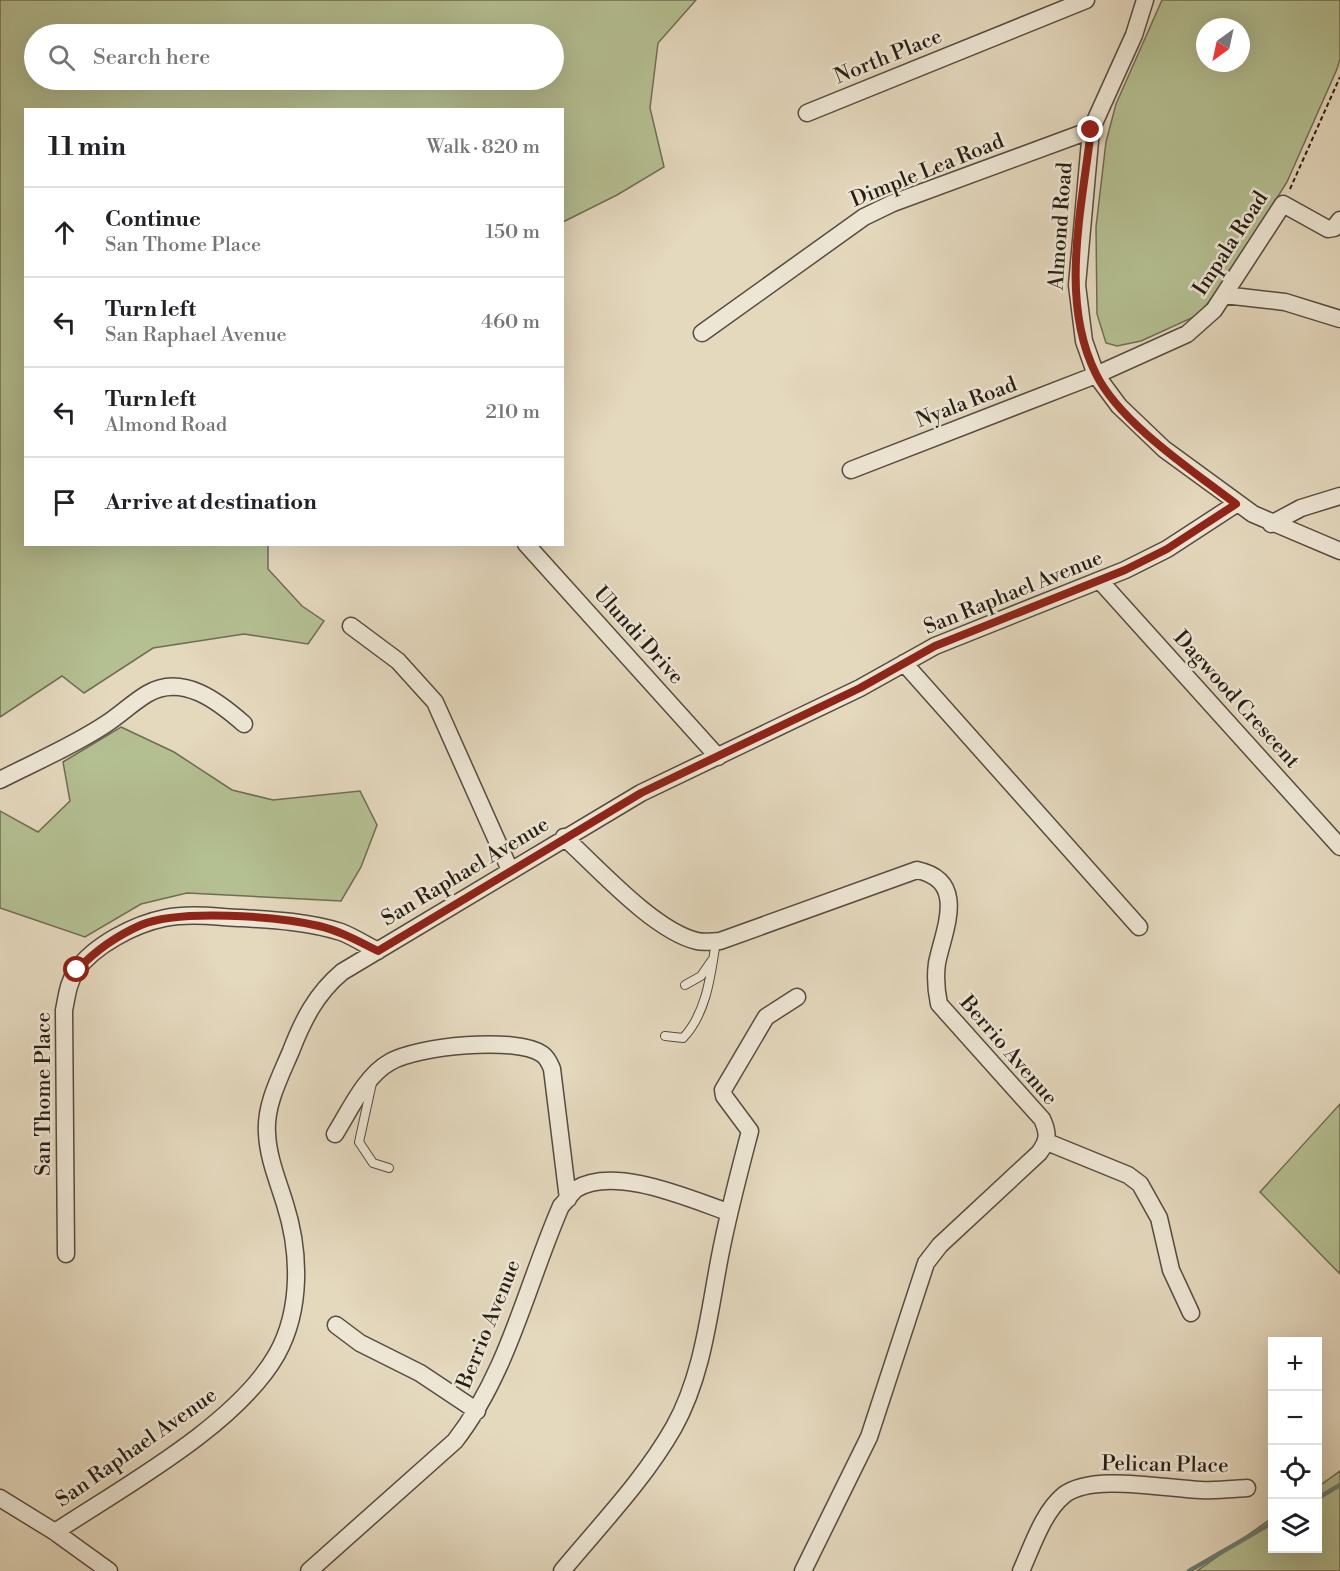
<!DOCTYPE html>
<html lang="en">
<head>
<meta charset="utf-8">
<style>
	:root { --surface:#fff; --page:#f6f6f6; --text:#202124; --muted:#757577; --line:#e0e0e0 }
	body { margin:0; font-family:"Libre Bodoni",serif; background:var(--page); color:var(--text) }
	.controls { position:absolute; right:18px; bottom:18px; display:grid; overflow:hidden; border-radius:0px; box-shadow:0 6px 24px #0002 }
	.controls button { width:54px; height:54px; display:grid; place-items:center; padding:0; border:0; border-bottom:2px solid var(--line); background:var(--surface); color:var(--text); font:30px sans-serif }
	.compass { position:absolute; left:1196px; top:18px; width:54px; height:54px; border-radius:50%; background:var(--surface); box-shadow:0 6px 24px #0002; rotate:213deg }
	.stop { position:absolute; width:18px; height:18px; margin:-14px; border:4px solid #8f2418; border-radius:50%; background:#fff }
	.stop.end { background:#8f2418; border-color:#fff; box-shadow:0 2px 6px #0008 }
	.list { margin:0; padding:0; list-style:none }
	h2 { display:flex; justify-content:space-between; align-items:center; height:78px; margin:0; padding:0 24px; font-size:26px }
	h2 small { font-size:20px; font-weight:400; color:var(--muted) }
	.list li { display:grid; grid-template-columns:39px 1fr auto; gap:18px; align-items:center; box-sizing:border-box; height:90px; padding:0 24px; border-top:2px solid var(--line) }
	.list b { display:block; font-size:22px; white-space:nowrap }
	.list p { margin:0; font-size:20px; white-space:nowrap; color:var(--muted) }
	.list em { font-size:20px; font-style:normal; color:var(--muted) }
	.icon { flex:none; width:33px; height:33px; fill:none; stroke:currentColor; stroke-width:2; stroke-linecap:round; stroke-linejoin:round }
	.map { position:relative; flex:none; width:1340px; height:1571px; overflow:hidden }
	.search { position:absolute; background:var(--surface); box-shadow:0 6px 24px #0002; left:24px; top:24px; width:540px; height:66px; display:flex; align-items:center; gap:15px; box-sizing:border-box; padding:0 21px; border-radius:33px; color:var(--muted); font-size:22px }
	.panel { position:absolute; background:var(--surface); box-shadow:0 6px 24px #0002; left:24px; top:108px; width:540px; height:438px; border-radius:0px }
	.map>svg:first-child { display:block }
	.green { fill:#b4bf92; stroke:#6e6e54; stroke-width:1.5; fill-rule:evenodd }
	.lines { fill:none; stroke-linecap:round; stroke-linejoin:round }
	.stream { stroke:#697c71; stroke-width:4.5 }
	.lane-casing { stroke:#564c3f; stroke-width:10 }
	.street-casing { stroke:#564c3f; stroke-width:19 }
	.path { stroke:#271e15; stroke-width:2; stroke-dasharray:4.5 3; stroke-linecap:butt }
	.lane { stroke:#ede6d4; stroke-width:8 }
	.street { stroke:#ede6d4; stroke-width:16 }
	.route { stroke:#8f2418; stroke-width:8 }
	.labels { text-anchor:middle; stroke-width:5; stroke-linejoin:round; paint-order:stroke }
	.street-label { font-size:21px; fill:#271e15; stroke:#ede6d4 }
</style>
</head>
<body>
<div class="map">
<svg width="1340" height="1571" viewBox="0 0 1340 1571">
	<rect width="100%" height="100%" fill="#e4d8bd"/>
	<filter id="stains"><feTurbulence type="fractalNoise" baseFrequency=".00333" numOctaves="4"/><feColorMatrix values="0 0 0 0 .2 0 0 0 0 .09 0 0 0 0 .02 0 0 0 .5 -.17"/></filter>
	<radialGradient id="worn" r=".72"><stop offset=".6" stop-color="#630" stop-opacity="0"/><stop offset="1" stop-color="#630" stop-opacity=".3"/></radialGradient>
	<!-- green -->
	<path class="green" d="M 0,0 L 696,0 L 658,43 L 650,108 L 664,167 L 617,195 L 563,222 L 562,110 L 26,110 L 26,544 L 268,545 L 268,569 L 302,606 L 324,621 L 308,644 L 244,634 L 153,648 L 84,693 L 62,676 L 0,717 ZM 34,34 L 554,34 L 554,80 L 34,80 Z
		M 1162,0 L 1340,0 L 1340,59 L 1337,69 L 1287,182 L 1219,291 L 1196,316 L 1141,341 L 1117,346 L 1106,343 L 1097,314 L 1096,227 L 1106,142 L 1116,104 ZM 1205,27 L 1241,27 L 1241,63 L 1205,63 Z
		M 121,727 L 174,752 L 232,790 L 273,800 L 360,791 L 377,825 L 361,867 L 341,901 L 187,893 L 141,904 L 85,937 L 0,908 L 0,811 L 38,832 L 70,801 L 63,762 Z
		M 1340,1104 L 1340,1274 L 1260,1192 Z
		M 1340,1471 L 1340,1571 L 1197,1571 L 1272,1518 L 1272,1548 L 1318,1548 L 1318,1487 Z"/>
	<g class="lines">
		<!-- stream -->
		<path class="stream" d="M 1318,1498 L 1340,1485
			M 1189,1571 L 1272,1523"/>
		<defs>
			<path id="lane" d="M 685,985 L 701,976 L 712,960
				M 665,1036 L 683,1038 C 707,1013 711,973 716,941
				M 372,1083 L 359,1142 L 373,1163 L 389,1168"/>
			<path id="street" d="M 1145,0 L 1134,35 L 1091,130 L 1077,285 L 1084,341 L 1096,375 L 1119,406 L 1164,449 L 1253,514 L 1340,551
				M 807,113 L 1086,0
				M 1224,295 L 1285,302 L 1340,319
				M 702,333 L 864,217 L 893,203 L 1091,130
				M 851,470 L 1096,375 L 1187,334 L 1214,310 L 1283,204 L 1328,229 L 1334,228 L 1340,220
				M 1271,524 L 1301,508 L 1340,496
				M 526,544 L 718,757
				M 1101,582 L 1340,847
				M 351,626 L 398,661 L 435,702 L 510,870
				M 904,663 L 1139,927
				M 0,780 C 35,762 73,746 106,724 C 120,715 132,703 147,694 C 182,673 218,701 244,724
				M 564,837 C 597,867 654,931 697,941 C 704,943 713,941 720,941 L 917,870 C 968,881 944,929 937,963 C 935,978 936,990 939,1004 L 1042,1119 C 1049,1134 1048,1141 1039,1153 L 940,1245 L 926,1263 L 869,1437 L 803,1571
				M 335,1134 C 350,1110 365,1076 390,1062 C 417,1046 516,1036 542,1054 C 548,1058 550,1064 552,1069 L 568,1199
				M 1047,1142 L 1128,1175 L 1140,1184 L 1159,1218 L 1171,1270 L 1191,1313
				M 66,1254 L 64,1010 C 67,996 68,983 76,971 C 94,945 135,924 165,918 C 190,913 217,917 242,918 C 276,920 309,922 341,932 C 354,937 366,945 378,951
				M 336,1325 L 360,1343 L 420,1373 L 477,1411
				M 0,1498 L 55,1532 L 109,1571
				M 55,1532 C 123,1487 237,1425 277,1354 C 302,1309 300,1251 285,1204 C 278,1181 268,1158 267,1133 C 265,1105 280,1077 291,1051 C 303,1020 316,994 342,972 L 641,793 L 860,688 L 935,646 L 1125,570 L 1167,549 L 1236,504
				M 309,1571 L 455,1441 C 508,1373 527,1284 561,1206 C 566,1201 571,1193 576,1189 C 614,1165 690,1199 728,1212
				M 562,1571 C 600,1525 644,1480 674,1427 C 703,1375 709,1313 720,1256 C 728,1214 739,1173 750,1131 L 724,1096 L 723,1090 L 766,1017 L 797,997
				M 1021,1571 C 1032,1547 1043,1512 1064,1495 C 1092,1473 1166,1489 1201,1490 C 1216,1491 1232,1489 1247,1488"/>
		</defs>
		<!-- lane casing -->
		<use href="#lane" class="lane-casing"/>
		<!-- street casing -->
		<use href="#street" class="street-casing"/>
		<!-- path -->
		<path class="path" d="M 1290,189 L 1340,77"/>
		<!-- lane -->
		<use href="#lane" class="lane"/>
		<!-- street -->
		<use href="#street" class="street"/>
	</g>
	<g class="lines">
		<!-- route -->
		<path class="route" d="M 77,970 C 95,951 116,936 141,925 C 179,909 277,916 319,926 C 340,931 358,941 378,951 L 641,793 L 860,688 L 935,646 L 1125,570 L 1167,549 L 1236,504 C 1193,471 1120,423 1096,374 C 1059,301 1082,208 1091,130"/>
	</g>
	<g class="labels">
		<!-- street labels -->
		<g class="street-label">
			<text transform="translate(888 56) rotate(-22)" y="7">North Place</text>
			<text transform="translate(927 170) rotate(-22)" y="7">Dimple Lea Road</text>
			<text transform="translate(1060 226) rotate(-86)" y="7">Almond Road</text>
			<text transform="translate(1230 243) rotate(-57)" y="7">Impala Road</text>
			<text transform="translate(966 402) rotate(-21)" y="7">Nyala Road</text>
			<text transform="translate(1013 592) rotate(-22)" y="7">San Raphael Avenue</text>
			<text transform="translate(639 635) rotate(48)" y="7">Ulundi Drive</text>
			<text transform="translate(1237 699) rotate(48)" y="7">Dagwood Crescent</text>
			<text transform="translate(465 871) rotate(-31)" y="7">San Raphael Avenue</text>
			<text transform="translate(1009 1050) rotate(49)" y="7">Berrio Avenue</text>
			<text transform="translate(43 1094) rotate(-90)" y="7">San Thome Place</text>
			<text transform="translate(488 1324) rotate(-68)" y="7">Berrio Avenue</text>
			<text transform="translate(136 1447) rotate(-35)" y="7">San Raphael Avenue</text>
			<text transform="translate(1165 1464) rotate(1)" y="7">Pelican Place</text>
		</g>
	</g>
	<rect width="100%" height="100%" filter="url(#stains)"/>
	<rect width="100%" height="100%" fill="url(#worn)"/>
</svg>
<div class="controls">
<button>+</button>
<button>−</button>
<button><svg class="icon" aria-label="locate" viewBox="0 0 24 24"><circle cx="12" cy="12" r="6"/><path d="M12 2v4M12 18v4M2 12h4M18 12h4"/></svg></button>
<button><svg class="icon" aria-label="layers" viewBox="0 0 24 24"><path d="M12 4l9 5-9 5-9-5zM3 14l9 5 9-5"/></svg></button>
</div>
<svg class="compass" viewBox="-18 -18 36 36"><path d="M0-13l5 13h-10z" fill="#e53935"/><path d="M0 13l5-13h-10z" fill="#757577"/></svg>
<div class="stop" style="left:77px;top:970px"></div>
<div class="stop end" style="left:1091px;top:130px"></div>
<div class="search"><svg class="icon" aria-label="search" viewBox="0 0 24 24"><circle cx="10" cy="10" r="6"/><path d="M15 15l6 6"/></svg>Search here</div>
<section class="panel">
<h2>11 min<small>Walk · 820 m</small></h2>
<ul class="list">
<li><svg class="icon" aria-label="ahead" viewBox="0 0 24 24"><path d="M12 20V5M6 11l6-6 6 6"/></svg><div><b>Continue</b><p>San Thome Place</p></div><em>150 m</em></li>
<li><svg class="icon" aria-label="left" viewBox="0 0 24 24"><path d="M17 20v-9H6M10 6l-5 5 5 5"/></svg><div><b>Turn left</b><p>San Raphael Avenue</p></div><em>460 m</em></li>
<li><svg class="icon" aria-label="left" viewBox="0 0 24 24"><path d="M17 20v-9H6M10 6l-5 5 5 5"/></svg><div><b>Turn left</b><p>Almond Road</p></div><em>210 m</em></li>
<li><svg class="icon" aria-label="arrive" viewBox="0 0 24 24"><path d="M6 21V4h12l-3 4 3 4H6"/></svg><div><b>Arrive at destination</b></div></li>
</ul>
</section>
</div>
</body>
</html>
